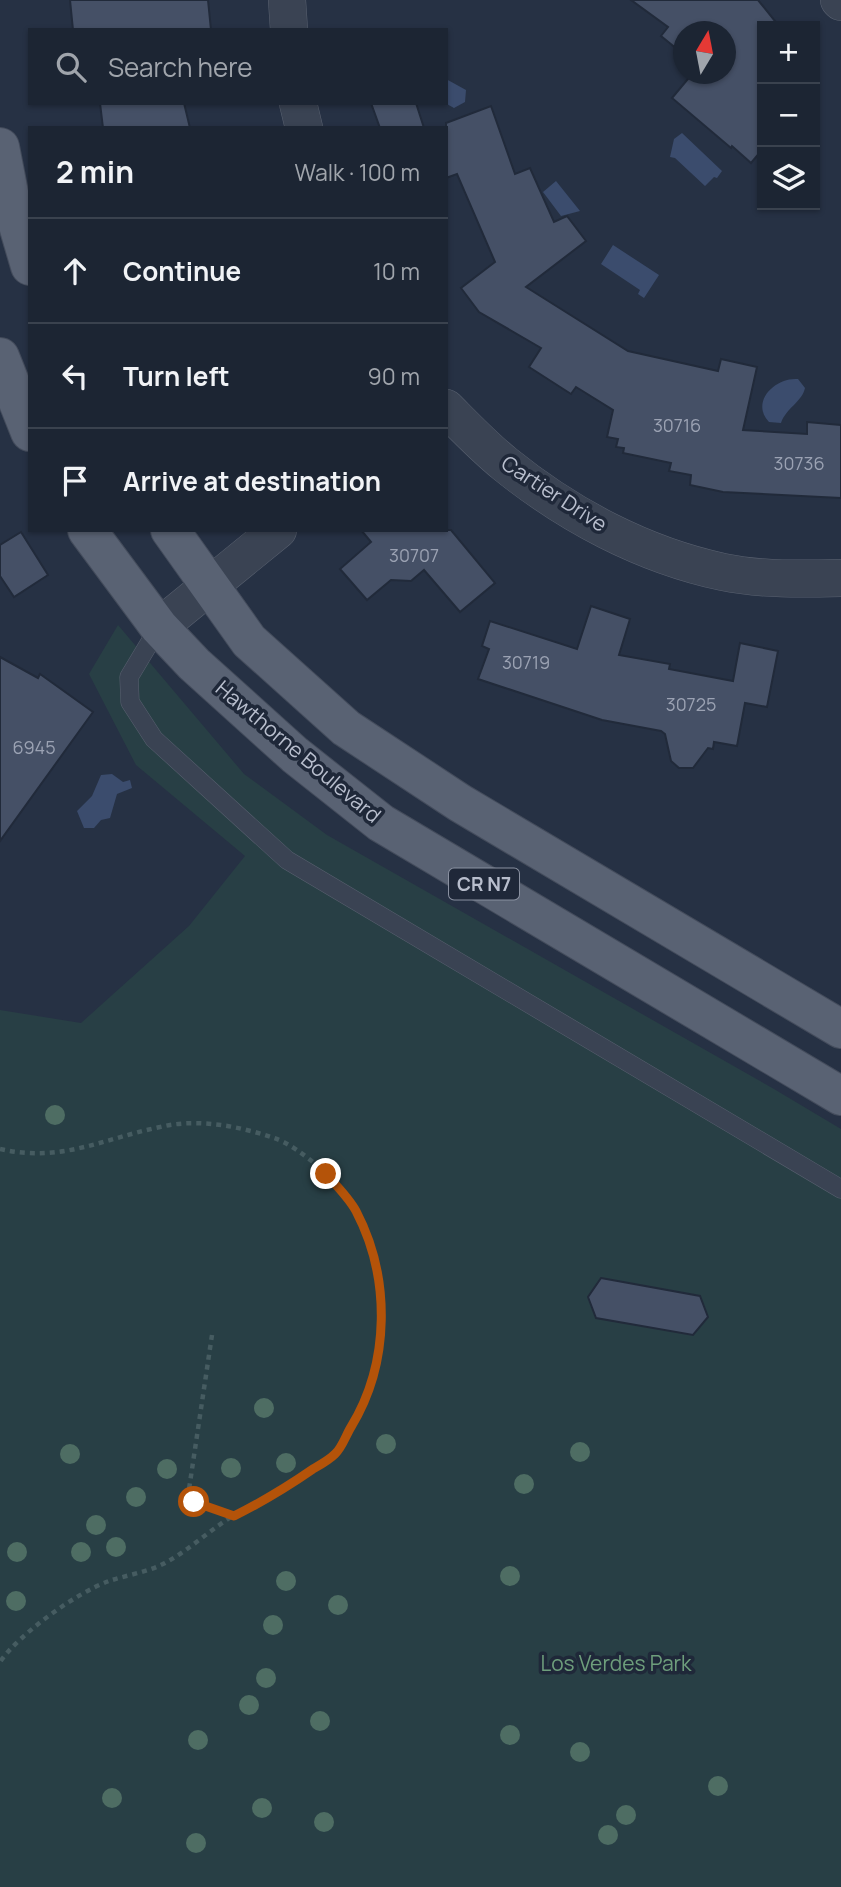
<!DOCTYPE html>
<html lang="en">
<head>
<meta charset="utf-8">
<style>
	:root { --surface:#1c2533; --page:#29313f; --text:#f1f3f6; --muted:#a0a5ac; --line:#3a424e }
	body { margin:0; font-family:Manrope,sans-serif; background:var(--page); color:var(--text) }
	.controls { position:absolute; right:21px; top:21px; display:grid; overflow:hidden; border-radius:0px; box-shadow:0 2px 5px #0004 }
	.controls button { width:63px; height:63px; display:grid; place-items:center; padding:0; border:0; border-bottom:2px solid var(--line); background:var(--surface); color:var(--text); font:35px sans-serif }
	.compass { position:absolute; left:673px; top:21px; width:63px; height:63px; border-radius:50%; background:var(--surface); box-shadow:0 2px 5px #0004; rotate:10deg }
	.stop { position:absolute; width:21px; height:21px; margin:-16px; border:5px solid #b45309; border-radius:50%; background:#fff }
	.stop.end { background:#b45309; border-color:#fff; box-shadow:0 2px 7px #0008 }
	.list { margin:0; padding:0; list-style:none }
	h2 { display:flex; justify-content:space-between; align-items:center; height:91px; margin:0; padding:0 28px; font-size:30px }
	h2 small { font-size:23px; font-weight:400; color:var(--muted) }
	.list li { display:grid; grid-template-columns:46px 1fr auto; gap:21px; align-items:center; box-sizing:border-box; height:105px; padding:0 28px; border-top:2px solid var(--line) }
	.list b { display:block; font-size:26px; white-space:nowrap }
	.list em { font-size:23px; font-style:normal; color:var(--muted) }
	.icon { flex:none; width:38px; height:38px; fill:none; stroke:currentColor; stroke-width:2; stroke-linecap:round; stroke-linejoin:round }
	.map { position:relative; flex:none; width:841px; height:1887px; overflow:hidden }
	.search { position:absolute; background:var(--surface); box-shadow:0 2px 5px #0004; left:28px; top:28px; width:420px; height:77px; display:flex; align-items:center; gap:18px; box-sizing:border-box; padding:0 24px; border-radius:0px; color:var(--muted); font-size:26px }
	.panel { position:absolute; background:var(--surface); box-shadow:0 2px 5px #0004; left:28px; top:126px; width:420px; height:406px; border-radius:0px }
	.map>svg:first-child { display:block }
	.green { fill:#283f45 }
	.water { fill:#3b4c6d }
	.building { fill:#455066; stroke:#212a3a; stroke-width:2 }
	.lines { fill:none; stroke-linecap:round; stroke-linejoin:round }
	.service-casing { stroke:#596170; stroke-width:19 }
	.minor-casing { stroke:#596170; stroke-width:38 }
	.primary-casing { stroke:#444c5c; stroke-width:40 }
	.path { stroke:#465c61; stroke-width:4.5; stroke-dasharray:5 5; stroke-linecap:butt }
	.service { stroke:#3a4353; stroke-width:18 }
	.minor { stroke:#3a4353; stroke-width:37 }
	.primary { stroke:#596273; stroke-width:38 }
	.tree { fill:#4e6d63 }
	.route { stroke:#b45309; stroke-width:9 }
	.labels { text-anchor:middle; stroke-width:7; stroke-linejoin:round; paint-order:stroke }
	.number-label { font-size:18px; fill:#9ba2b3 }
	.shield { fill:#1f2839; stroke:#8a91a1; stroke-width:2 }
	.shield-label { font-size:19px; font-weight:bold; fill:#b8becd }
	.street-label { font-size:21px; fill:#b8becd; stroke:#1f2839 }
	.park-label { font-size:21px; fill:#6e9e7c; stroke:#1f2839 }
</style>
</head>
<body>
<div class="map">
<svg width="841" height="1887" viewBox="0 0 841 1887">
	<rect width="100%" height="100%" fill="#263144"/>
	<!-- green -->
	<path class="green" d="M 118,625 L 244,774 L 327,835 L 774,1089 L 841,1129 L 841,1887 L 0,1887 L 0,1010 L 81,1023 L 189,926 L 245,856 L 136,765 L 89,674 Z"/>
	<!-- water -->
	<path class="water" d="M 446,79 L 466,90 L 465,102 L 454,108 L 445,103 Z
		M 682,133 L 722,171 L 717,178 L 714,177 L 705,186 L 675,158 L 670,157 L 674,139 Z
		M 556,181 L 580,211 L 561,216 L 543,192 Z
		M 613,245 L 659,275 L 644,298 L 638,294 L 640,290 L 601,264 Z
		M 798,379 L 805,388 C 802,402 786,408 781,423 L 769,422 C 750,402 775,377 798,379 Z
		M 112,774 L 123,782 L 130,780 L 132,788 L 117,794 L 110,818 L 101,820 L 94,828 L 84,828 L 77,811 L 92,796 L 101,775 Z"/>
	<!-- building -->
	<path class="building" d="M 70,0 L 208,0 L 211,30 L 73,30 Z
		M 631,0 L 758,0 L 779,26 L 762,26 L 762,150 L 751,163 L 732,146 L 731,148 L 672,98 L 692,74 L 725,74 L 725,32 L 683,32 L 683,54 L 661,36 L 668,27 Z
		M 100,103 L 184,103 L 190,128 L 103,128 Z
		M 371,103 L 416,103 L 424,128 L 380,128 Z
		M 491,106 L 515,174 L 530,168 L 554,222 L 567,216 L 586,241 L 526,287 L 628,351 L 718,371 L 721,359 L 757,367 L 743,430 L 807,434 L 807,422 L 841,425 L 841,498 L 723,492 L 690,485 L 691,475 L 669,471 L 671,463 L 623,453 L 624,448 L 616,447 L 618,439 L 607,437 L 613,410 L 576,387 L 571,394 L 529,367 L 541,348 L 479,312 L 461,288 L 495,262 L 457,174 L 446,178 L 446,123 Z
		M 361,530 L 451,530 L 495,583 L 460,612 L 424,570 L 411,581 L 391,580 L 367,600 L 340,569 L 371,542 Z
		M 21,532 L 48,575 L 14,597 L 0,576 L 0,545 Z
		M 591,606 L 630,619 L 619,655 L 670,664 L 669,669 L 733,681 L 740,643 L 778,651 L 767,707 L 745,703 L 737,746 L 714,742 L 713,749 L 708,748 L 693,768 L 679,768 L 671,761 L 665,734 L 661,731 L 602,720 L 478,679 L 489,649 L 482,646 L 490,621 L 577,649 Z
		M 0,657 L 38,678 L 40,674 L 93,712 L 0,841 Z
		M 601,1278 L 700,1296 L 708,1317 L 693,1335 L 596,1318 L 588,1297 Z"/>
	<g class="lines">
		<defs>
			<path id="service" d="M 159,627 L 129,677 L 130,702 L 154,739 L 287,860 L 841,1189"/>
			<path id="minor" d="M 287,0 L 289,30
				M 839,0 L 841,2
				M 298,103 L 304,128
				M 446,408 C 465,427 484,447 505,464 C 568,515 643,555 723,572 C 761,580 803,579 841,578
				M 159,627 L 278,530"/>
			<path id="primary" d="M 0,147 L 10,198 L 30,266
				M 0,357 L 30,432
				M 87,530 L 159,627 L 194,664 L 295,755 L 381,823 L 841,1096
				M 170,530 L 249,641 L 346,728 L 460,803 L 841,1029"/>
		</defs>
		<!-- service casing -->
		<use href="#service" class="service-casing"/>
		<!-- minor casing -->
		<use href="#minor" class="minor-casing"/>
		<!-- primary casing -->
		<use href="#primary" class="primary-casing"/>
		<!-- path -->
		<path class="path" d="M 0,1149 C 61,1163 102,1139 160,1127 C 197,1118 239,1126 274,1138 C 301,1147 343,1186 356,1211 C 364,1225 368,1240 373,1255 C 389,1316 382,1375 351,1428 C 346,1437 341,1449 334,1455 C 304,1481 267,1496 234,1515 C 210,1530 189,1550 165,1563 C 148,1572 127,1575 109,1581 C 76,1593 19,1634 0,1662
			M 212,1335 L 188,1496 L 194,1502 L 233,1515"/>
		<!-- service -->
		<use href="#service" class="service"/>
		<!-- minor -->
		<use href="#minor" class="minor"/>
		<!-- primary -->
		<use href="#primary" class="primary"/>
	</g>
	<!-- trees -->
	<g class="tree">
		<circle cx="55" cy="1115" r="10"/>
		<circle cx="264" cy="1408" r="10"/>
		<circle cx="386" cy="1444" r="10"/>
		<circle cx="580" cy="1452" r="10"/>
		<circle cx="70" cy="1454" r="10"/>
		<circle cx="286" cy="1463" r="10"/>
		<circle cx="231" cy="1468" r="10"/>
		<circle cx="167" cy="1469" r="10"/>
		<circle cx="524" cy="1484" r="10"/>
		<circle cx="136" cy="1497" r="10"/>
		<circle cx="96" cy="1525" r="10"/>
		<circle cx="116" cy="1547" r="10"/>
		<circle cx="17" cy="1552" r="10"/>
		<circle cx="81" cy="1552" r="10"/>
		<circle cx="510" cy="1576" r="10"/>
		<circle cx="286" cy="1581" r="10"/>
		<circle cx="16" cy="1601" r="10"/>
		<circle cx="338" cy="1605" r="10"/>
		<circle cx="273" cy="1625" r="10"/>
		<circle cx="266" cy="1678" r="10"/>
		<circle cx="249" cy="1705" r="10"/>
		<circle cx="320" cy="1721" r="10"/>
		<circle cx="510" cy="1735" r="10"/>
		<circle cx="198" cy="1740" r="10"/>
		<circle cx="580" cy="1752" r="10"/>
		<circle cx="718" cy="1786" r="10"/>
		<circle cx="112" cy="1798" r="10"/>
		<circle cx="262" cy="1808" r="10"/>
		<circle cx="626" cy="1815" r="10"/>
		<circle cx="324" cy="1822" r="10"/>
		<circle cx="608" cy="1835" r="10"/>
		<circle cx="196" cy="1843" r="10"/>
	</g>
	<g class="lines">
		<!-- route -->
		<path class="route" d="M 194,1502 L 234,1516 C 262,1502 287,1487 313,1469 C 320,1465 329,1460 335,1454 C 342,1448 346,1435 351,1427 C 390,1363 391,1278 356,1211 C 349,1198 336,1185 326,1174"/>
	</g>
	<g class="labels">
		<!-- number labels -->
		<g class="number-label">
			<text x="677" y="432">30716</text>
			<text x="799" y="470">30736</text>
			<text x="414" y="562">30707</text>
			<text x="526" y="669">30719</text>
			<text x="691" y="711">30725</text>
			<text x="34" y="754">6945</text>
		</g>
		<!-- shield labels -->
		<rect class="shield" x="449" y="868.5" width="70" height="31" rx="5"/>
		<g class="shield-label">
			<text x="484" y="891">CR N7</text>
		</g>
		<!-- street labels -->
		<g class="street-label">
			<text transform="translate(554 494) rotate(33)" y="7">Cartier Drive</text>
			<text transform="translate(298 752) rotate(40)" y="7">Hawthorne Boulevard</text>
		</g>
		<!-- park labels -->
		<g class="park-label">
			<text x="616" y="1671">Los Verdes Park</text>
		</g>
	</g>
</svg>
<div class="controls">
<button>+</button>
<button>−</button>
<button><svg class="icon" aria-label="layers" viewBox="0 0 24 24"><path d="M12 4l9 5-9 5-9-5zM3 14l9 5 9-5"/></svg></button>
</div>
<svg class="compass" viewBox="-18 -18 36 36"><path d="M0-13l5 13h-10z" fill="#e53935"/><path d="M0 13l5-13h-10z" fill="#a0a5ac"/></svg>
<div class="stop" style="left:194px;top:1502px"></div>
<div class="stop end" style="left:326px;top:1174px"></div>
<div class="search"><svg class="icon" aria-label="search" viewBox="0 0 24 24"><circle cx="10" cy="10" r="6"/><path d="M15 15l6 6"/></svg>Search here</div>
<section class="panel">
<h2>2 min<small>Walk · 100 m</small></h2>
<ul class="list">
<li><svg class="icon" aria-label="ahead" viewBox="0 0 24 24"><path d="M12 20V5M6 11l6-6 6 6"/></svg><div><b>Continue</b></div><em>10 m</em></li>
<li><svg class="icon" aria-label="left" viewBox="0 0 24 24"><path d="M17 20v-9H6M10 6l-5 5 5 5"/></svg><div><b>Turn left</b></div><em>90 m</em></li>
<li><svg class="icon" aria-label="arrive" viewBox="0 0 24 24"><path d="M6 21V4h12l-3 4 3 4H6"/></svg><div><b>Arrive at destination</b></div></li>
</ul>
</section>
</div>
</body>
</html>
